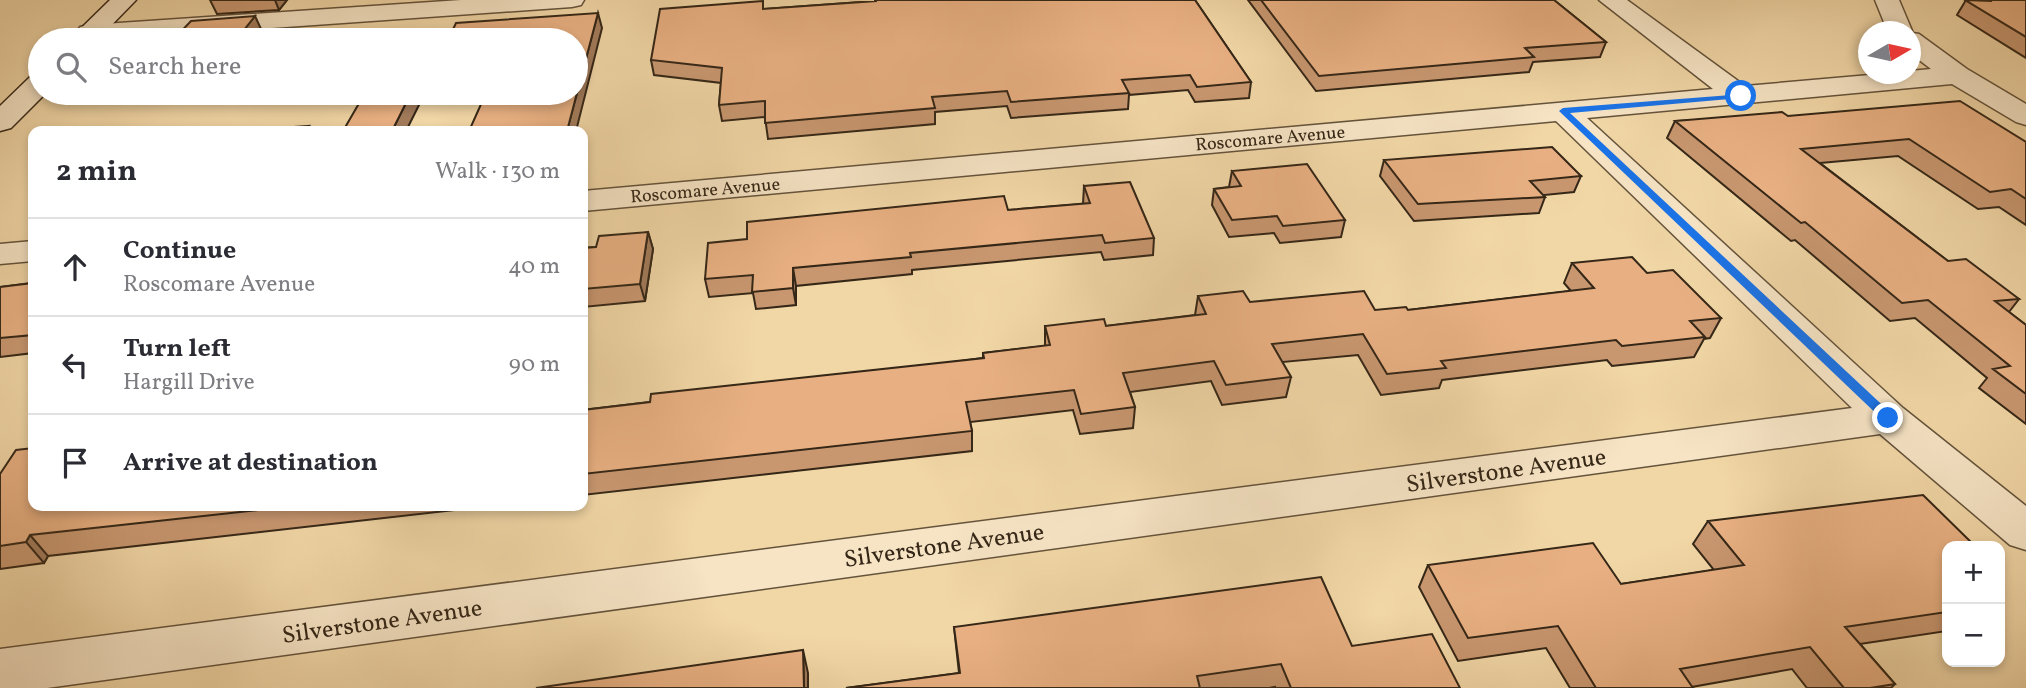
<!DOCTYPE html>
<html lang="en">
<head>
<meta charset="utf-8">
<style>
	:root { --surface:#fff; --page:#f2f2f3; --text:#2b2b33; --muted:#7c7c81; --line:#e1e1e2 }
	body { margin:0; font-family:Vollkorn,serif; background:var(--page); color:var(--text) }
	.controls { position:absolute; right:21px; bottom:21px; display:grid; overflow:hidden; border-radius:14px; box-shadow:0 4px 10px #0003 }
	.controls button { width:63px; height:63px; display:grid; place-items:center; padding:0; border:0; border-bottom:2px solid var(--line); background:var(--surface); color:var(--text); font:35px sans-serif }
	.compass { position:absolute; left:1858px; top:21px; width:63px; height:63px; border-radius:50%; background:var(--surface); box-shadow:0 4px 10px #0003; rotate:81deg }
	.stop { position:absolute; width:21px; height:21px; margin:-16px; border:5px solid #1a73e8; border-radius:50%; background:#fff }
	.stop.end { background:#1a73e8; border-color:#fff; box-shadow:0 2px 7px #0008 }
	.list { margin:0; padding:0; list-style:none }
	h2 { display:flex; justify-content:space-between; align-items:center; height:91px; margin:0; padding:0 28px; font-size:30px }
	h2 small { font-size:23px; font-weight:400; color:var(--muted) }
	.list li { display:grid; grid-template-columns:46px 1fr auto; gap:21px; align-items:center; box-sizing:border-box; height:98px; padding:0 28px; border-top:2px solid var(--line) }
	.list b { display:block; font-size:26px; white-space:nowrap }
	.list p { margin:0; font-size:23px; white-space:nowrap; color:var(--muted) }
	.list em { font-size:23px; font-style:normal; color:var(--muted) }
	.icon { flex:none; width:38px; height:38px; fill:none; stroke:currentColor; stroke-width:2; stroke-linecap:round; stroke-linejoin:round }
	.map { position:relative; flex:none; width:2026px; height:688px; overflow:hidden }
	.search { position:absolute; background:var(--surface); box-shadow:0 4px 10px #0003; left:28px; top:28px; width:560px; height:77px; display:flex; align-items:center; gap:18px; box-sizing:border-box; padding:0 24px; border-radius:38px; color:var(--muted); font-size:26px }
	.panel { position:absolute; background:var(--surface); box-shadow:0 4px 10px #0003; left:28px; top:126px; width:560px; height:385px; border-radius:14px }
	.map>svg:first-child { display:block }
	.lines { fill:none; stroke-linecap:round; stroke-linejoin:round }
	.street-casing { stroke:#64533b; stroke-width:3 }
	.secondary-casing { stroke:#352717; stroke-width:3 }
	.street { fill:#f6e4c5; fill-rule:evenodd }
	.secondary { fill:#f6e4c5; fill-rule:evenodd }
	.wall { fill:#c89770; stroke:#352717; stroke-width:2 }
	.shaded-wall { fill:#a27b5b; stroke:#352717; stroke-width:2 }
	.building { fill:#e8b082; stroke:#352717; stroke-width:2 }
	.route { fill:#1a73e8 }
	.labels { text-anchor:middle; stroke-width:5; stroke-linejoin:round; paint-order:stroke }
	.far-street-label { font-size:18px; fill:#352717; stroke:#f6e4c5 }
	.near-street-label { font-size:24px; fill:#352717; stroke:#f6e4c5 }
</style>
</head>
<body>
<div class="map">
<svg width="2026" height="688" viewBox="0 0 2026 688">
	<rect width="100%" height="100%" fill="#f1d6a6"/>
	<filter id="stains"><feTurbulence type="fractalNoise" baseFrequency=".00286" numOctaves="4"/><feColorMatrix values="0 0 0 0 .2 0 0 0 0 .09 0 0 0 0 .02 0 0 0 .5 -.17"/></filter>
	<radialGradient id="worn" r=".72"><stop offset=".6" stop-color="#630" stop-opacity="0"/><stop offset="1" stop-color="#630" stop-opacity=".3"/></radialGradient>
	<g class="lines">
		<defs>
			<path id="street" d="M 461,0 L 584,0 L 581,5 L 572,7 L 98,40 L 80,39 L 76,33 L 80,27 L 89,25 Z
				M 1599,0 L 1627,0 L 1745,86 L 1881,74 L 1910,74 L 1910,71 L 1931,69 L 1910,53 L 1910,32 L 1888,32 L 1875,0 L 1899,0 L 1913,33 L 1919,34 L 1967,69 L 2026,104 L 2026,125 L 2016,122 L 1952,84 L 1587,118 L 1903,408 L 2026,506 L 2026,550 L 2010,545 L 1880,434 L 47,688 L 0,688 L 0,649 L 1852,408 L 1556,121 L 583,211 L 583,191 L 1713,89 Z
				M 33,241 L 33,261 L 0,264 L 0,244 Z"/>
			<path id="secondary" d="M 110,0 L 136,0 L 97,40 L 69,40 Z
				M 40,75 L 40,93 L 46,93 L 11,128 L 0,131 L 0,106 L 30,77 Z"/>
		</defs>
		<!-- street casing -->
		<use href="#street" class="street-casing"/>
		<!-- secondary casing -->
		<use href="#secondary" class="secondary-casing"/>
		<!-- street -->
		<use href="#street" class="street"/>
		<!-- secondary -->
		<use href="#secondary" class="secondary"/>
	</g>
	<!-- wall -->
	<path class="wall" d="M 210,0 L 287,0 L 279,10 L 217,14 Z
		M 875,0 L 1195,0 L 1251,82 L 1249,98 L 1195,102 L 1188,90 L 1129,95 L 1128,109 L 1011,118 L 1007,106 L 935,112 L 935,124 L 768,139 L 765,117 L 722,121 L 719,105 L 721,83 L 654,75 L 651,60 L 764,9 L 875,1 Z
		M 1248,0 L 1554,0 L 1606,42 L 1600,57 L 1533,62 L 1529,72 L 1316,91 Z
		M 1966,0 L 2026,0 L 2026,58 L 1957,15 Z
		M 1788,116 L 2026,142 L 2026,225 L 1999,207 L 1978,209 L 1898,156 L 1820,163 L 1948,261 L 2019,299 L 2009,312 L 2026,325 L 2026,424 L 1979,388 L 1987,378 L 1915,318 L 1890,321 L 1795,240 L 1791,241 L 1667,138 L 1675,121 Z
		M 1384,160 L 1581,176 L 1574,192 L 1544,195 L 1545,197 L 1539,213 L 1414,221 L 1380,176 Z
		M 1232,171 L 1345,220 L 1341,237 L 1280,243 L 1274,233 L 1229,237 L 1212,205 L 1214,189 L 1229,187 Z
		M 1084,186 L 1154,238 L 1153,255 L 1104,260 L 1101,252 L 912,270 L 912,274 L 796,286 L 796,305 L 756,309 L 753,293 L 709,297 L 705,279 L 747,239 L 1008,210 L 1083,204 Z
		M 648,232 L 653,249 L 645,301 L 583,307 L 583,248 L 596,247 Z
		M 1572,263 L 1647,273 L 1721,318 L 1710,338 L 1704,339 L 1694,357 L 1612,366 L 1607,360 L 1442,380 L 1439,388 L 1381,395 L 1358,355 L 1282,362 L 1291,377 L 1286,397 L 1222,405 L 1211,381 L 1130,392 L 1135,407 L 1133,428 L 1080,434 L 1073,410 L 970,422 L 972,431 L 972,451 L 583,495 L 583,410 L 650,402 L 983,358 L 983,353 L 1045,346 L 1045,326 L 1106,326 L 1195,315 L 1198,296 L 1250,302 L 1375,310 L 1408,310 L 1571,291 L 1564,283 Z
		M 33,283 L 33,353 L 0,357 L 0,287 Z
		M 0,474 L 33,506 L 490,506 L 48,556 L 44,563 L 0,569 Z
		M 1708,521 L 1947,546 L 1947,631 L 1860,644 L 1895,684 L 1891,688 L 1807,688 L 1792,669 L 1692,687 L 1693,688 L 1570,688 L 1546,648 L 1458,661 L 1419,587 L 1428,565 L 1621,584 L 1714,570 L 1693,544 Z
		M 954,627 L 1352,646 L 1460,688 L 1275,688 L 1275,687 L 1269,688 L 846,688 L 959,673 Z"/>
	<!-- shaded-wall -->
	<path class="shaded-wall" d="M 275,0 L 287,0 L 279,10 Z
		M 598,13 L 602,28 L 576,131 L 567,131 Z
		M 255,16 L 262,31 L 255,40 L 236,40 Z
		M 442,33 L 444,40 L 438,40 Z
		M 411,93 L 425,93 L 406,131 L 392,131 Z
		M 648,232 L 653,249 L 645,301 L 640,284 Z
		M 793,268 L 796,286 L 796,305 L 793,288 Z
		M 30,535 L 48,556 L 44,563 L 26,542 Z
		M 803,650 L 808,673 L 808,688 L 804,688 Z"/>
	<!-- building -->
	<path class="building" d="M 876,0 L 1195,0 L 1251,82 L 1197,87 L 1190,75 L 1122,80 L 1129,93 L 1011,102 L 1007,91 L 932,97 L 935,108 L 765,123 L 765,101 L 719,105 L 722,68 L 651,60 L 660,9 L 763,1 L 763,9 L 876,1 Z
		M 1261,0 L 1554,0 L 1606,42 L 1525,48 L 1534,57 L 1319,76 Z
		M 1965,0 L 1992,1 L 1990,0 L 2026,0 L 2026,37 Z
		M 598,13 L 567,131 L 469,131 L 486,93 L 576,93 L 576,40 L 448,40 L 456,23 Z
		M 255,16 L 236,40 L 173,40 L 191,21 Z
		M 442,33 L 438,40 L 395,40 L 398,36 Z
		M 365,93 L 411,93 L 392,131 L 343,131 Z
		M 1960,101 L 2026,142 L 2026,199 L 2011,189 L 1990,192 L 1909,139 L 1801,149 L 1948,261 L 1966,259 L 2019,299 L 1995,301 L 2026,325 L 2026,394 L 1993,369 L 2010,366 L 1928,300 L 1902,303 L 1805,222 L 1801,223 L 1675,121 L 1782,112 L 1788,116 Z
		M 309,126 L 305,131 L 236,131 Z
		M 1552,147 L 1581,176 L 1530,181 L 1545,197 L 1418,204 L 1384,160 Z
		M 1307,164 L 1345,220 L 1283,226 L 1277,216 L 1232,220 L 1214,189 L 1241,186 L 1232,171 Z
		M 1130,182 L 1154,238 L 1105,243 L 1102,235 L 910,253 L 911,257 L 793,268 L 793,288 L 752,292 L 753,275 L 705,279 L 708,243 L 747,239 L 747,222 L 1004,196 L 1008,210 L 1090,203 L 1084,186 Z
		M 648,232 L 640,284 L 583,289 L 583,248 L 596,247 L 599,236 Z
		M 1632,257 L 1647,273 L 1673,270 L 1721,318 L 1690,321 L 1705,337 L 1622,346 L 1616,340 L 1441,361 L 1446,368 L 1387,374 L 1363,334 L 1272,344 L 1291,377 L 1226,385 L 1214,361 L 1123,373 L 1135,407 L 1081,414 L 1074,390 L 966,402 L 972,431 L 583,474 L 583,410 L 650,402 L 651,394 L 984,358 L 983,353 L 1050,345 L 1045,326 L 1104,319 L 1106,326 L 1206,314 L 1198,296 L 1243,291 L 1250,302 L 1364,291 L 1375,310 L 1406,307 L 1408,310 L 1594,288 L 1572,263 Z
		M 33,283 L 33,335 L 0,338 L 0,287 Z
		M 33,448 L 33,506 L 296,506 L 30,535 L 26,542 L 0,546 L 0,474 L 16,450 Z
		M 1923,495 L 1975,546 L 1947,546 L 1947,612 L 1845,627 L 1895,684 L 1870,688 L 1844,688 L 1810,647 L 1680,669 L 1693,688 L 1596,688 L 1558,626 L 1468,638 L 1428,565 L 1593,543 L 1621,584 L 1744,565 L 1708,521 Z
		M 1321,577 L 1352,646 L 1432,634 L 1460,688 L 1291,688 L 1281,664 L 1197,676 L 1200,688 L 846,688 L 960,673 L 954,627 Z
		M 803,650 L 804,688 L 536,688 Z"/>
	<!-- route -->
	<path class="route" d="M 1744,94 L 1741,98 L 1570,113 L 1893,415 L 1893,421 L 1884,421 L 1559,111 L 1563,108 Z"/>
	<g class="labels">
		<!-- far-street labels -->
		<g class="far-street-label">
			<text transform="translate(1270 138) rotate(-5)" y="6">Roscomare Avenue</text>
			<text transform="translate(705 190) rotate(-5)" y="6">Roscomare Avenue</text>
		</g>
		<!-- near-street labels -->
		<g class="near-street-label">
			<text transform="translate(1506 470) rotate(-8)" y="8">Silverstone Avenue</text>
			<text transform="translate(944 545) rotate(-8)" y="8">Silverstone Avenue</text>
			<text transform="translate(382 621) rotate(-8)" y="8">Silverstone Avenue</text>
		</g>
	</g>
	<rect width="100%" height="100%" filter="url(#stains)"/>
	<rect width="100%" height="100%" fill="url(#worn)"/>
</svg>
<div class="controls">
<button>+</button>
<button>−</button>
</div>
<svg class="compass" viewBox="-18 -18 36 36"><path d="M0-13l5 13h-10z" fill="#e53935"/><path d="M0 13l5-13h-10z" fill="#7c7c81"/></svg>
<div class="stop" style="left:1741px;top:96px"></div>
<div class="stop end" style="left:1888px;top:418px"></div>
<div class="search"><svg class="icon" aria-label="search" viewBox="0 0 24 24"><circle cx="10" cy="10" r="6"/><path d="M15 15l6 6"/></svg>Search here</div>
<section class="panel">
<h2>2 min<small>Walk · 130 m</small></h2>
<ul class="list">
<li><svg class="icon" aria-label="ahead" viewBox="0 0 24 24"><path d="M12 20V5M6 11l6-6 6 6"/></svg><div><b>Continue</b><p>Roscomare Avenue</p></div><em>40 m</em></li>
<li><svg class="icon" aria-label="left" viewBox="0 0 24 24"><path d="M17 20v-9H6M10 6l-5 5 5 5"/></svg><div><b>Turn left</b><p>Hargill Drive</p></div><em>90 m</em></li>
<li><svg class="icon" aria-label="arrive" viewBox="0 0 24 24"><path d="M6 21V4h12l-3 4 3 4H6"/></svg><div><b>Arrive at destination</b></div></li>
</ul>
</section>
</div>
</body>
</html>
